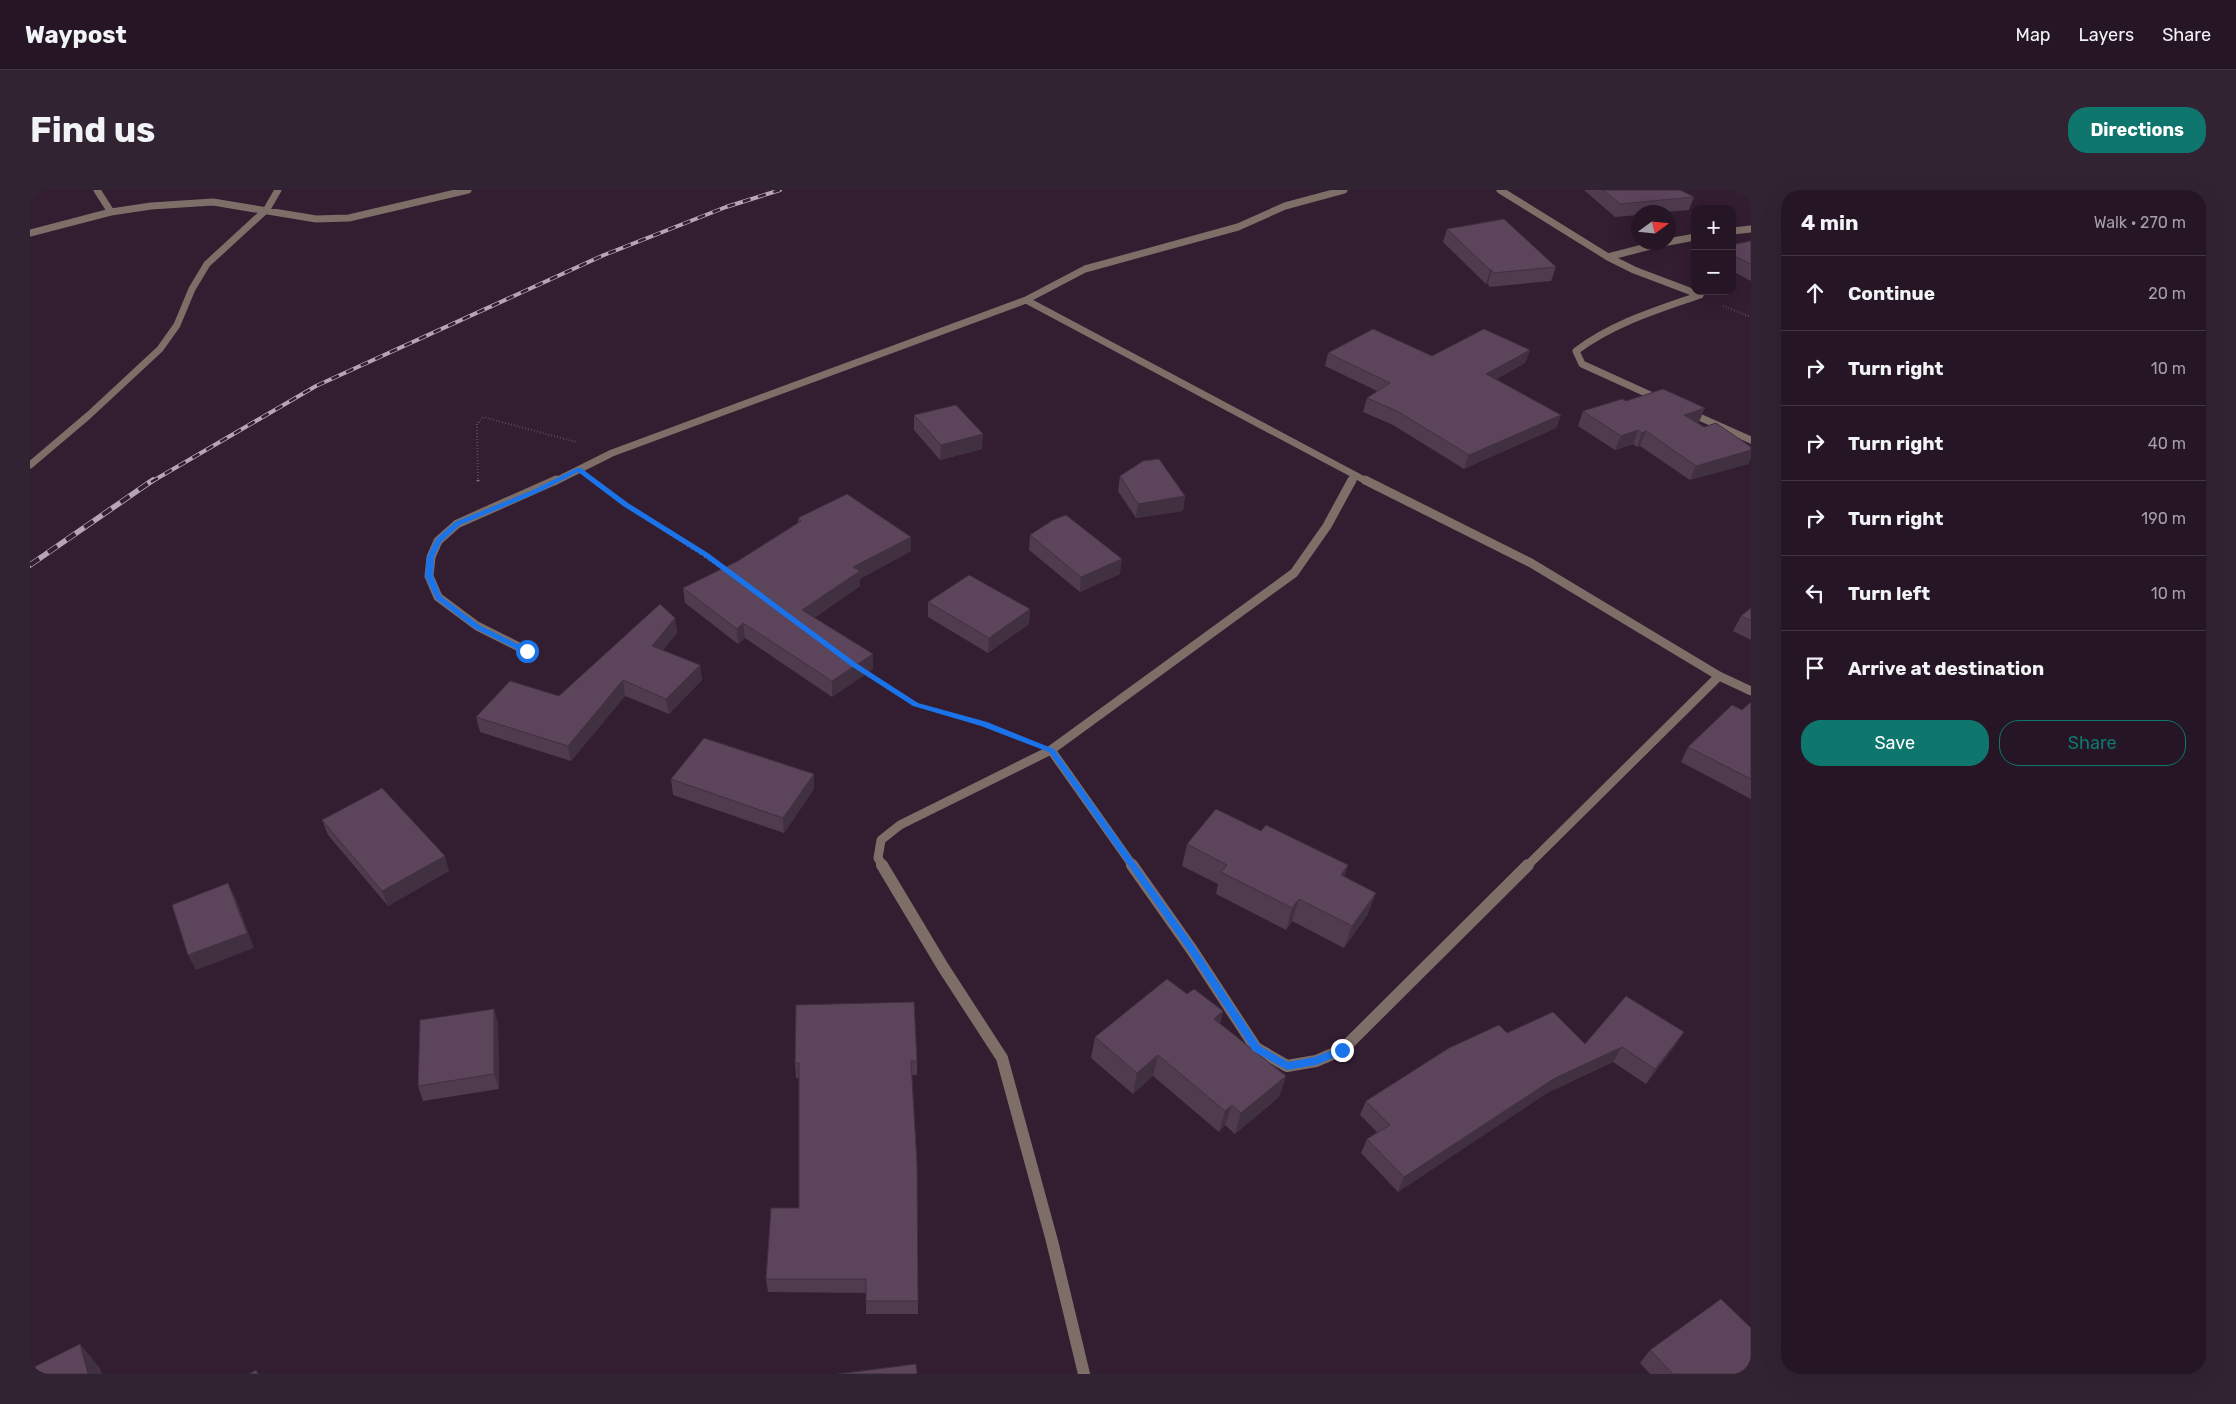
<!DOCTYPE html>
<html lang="en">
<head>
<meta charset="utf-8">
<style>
	:root { --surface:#261625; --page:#322332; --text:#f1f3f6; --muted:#a49fa7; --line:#423542; --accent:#0f766e }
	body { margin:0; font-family:Rubik,sans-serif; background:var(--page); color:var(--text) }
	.controls { position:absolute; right:15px; top:15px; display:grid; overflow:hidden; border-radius:10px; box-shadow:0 5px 20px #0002 }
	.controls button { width:45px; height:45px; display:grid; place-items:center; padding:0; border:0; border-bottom:1px solid var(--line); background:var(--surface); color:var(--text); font:25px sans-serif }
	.compass { position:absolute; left:1601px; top:15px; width:45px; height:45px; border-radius:50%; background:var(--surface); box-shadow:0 5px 20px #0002; rotate:75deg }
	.stop { position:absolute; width:15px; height:15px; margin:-11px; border:4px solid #1a73e8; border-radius:50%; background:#fff }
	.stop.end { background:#1a73e8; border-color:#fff; box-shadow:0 1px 5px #0008 }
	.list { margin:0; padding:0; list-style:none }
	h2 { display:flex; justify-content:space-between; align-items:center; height:65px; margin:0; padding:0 20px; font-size:21px }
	h2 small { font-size:16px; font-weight:400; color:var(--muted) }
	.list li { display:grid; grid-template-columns:32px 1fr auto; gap:15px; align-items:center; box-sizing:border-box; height:75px; padding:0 20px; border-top:1px solid var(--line) }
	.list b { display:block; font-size:19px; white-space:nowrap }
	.list em { font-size:16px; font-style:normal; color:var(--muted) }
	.actions { display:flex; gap:10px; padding:15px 20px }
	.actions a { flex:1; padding:11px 0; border:1px solid var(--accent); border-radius:20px; text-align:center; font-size:18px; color:var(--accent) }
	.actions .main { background:var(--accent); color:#fff }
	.icon { flex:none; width:28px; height:28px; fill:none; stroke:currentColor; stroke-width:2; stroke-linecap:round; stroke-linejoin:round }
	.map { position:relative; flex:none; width:1721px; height:1184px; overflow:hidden; border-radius:20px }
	header { display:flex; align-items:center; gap:30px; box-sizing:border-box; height:70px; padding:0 25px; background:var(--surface); border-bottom:1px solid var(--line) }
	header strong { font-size:24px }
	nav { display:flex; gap:28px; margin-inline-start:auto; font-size:18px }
	.intro { display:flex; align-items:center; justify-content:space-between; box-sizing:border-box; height:120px; padding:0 30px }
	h1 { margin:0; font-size:35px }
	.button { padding:12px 22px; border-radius:20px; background:var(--accent); color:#fff; font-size:18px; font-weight:700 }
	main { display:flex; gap:30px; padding:0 30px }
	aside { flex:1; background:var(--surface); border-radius:20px; box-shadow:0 5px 20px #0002 }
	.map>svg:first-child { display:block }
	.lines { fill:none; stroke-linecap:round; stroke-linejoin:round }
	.path-far1 { stroke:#816e7f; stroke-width:2; stroke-dasharray:0.5 2.5; stroke-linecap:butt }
	.path { stroke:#816e7f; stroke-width:3; stroke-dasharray:1 4; stroke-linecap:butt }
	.minor-far2 { stroke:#7d6e67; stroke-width:7 }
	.minor-far1 { stroke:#7d6e67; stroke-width:9 }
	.minor { stroke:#7d6e67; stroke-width:12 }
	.rail-far1-casing { stroke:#b6a5b4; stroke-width:4 }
	.rail-casing { stroke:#b6a5b4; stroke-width:5.5 }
	.rail-far1 { stroke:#331d31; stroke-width:2.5; stroke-dasharray:8; stroke-linecap:butt }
	.rail { stroke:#331d31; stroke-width:4; stroke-dasharray:11; stroke-linecap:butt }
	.wall { fill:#4f3a4e }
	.shaded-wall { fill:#403040 }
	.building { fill:#5c445b; stroke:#403040 }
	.route { fill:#1a73e8 }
</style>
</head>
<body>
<header>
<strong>Waypost</strong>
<nav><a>Map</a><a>Layers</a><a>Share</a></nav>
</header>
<div class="intro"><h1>Find us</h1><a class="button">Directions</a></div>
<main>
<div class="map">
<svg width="1721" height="1184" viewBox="0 0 1721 1184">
	<rect width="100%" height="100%" fill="#331d31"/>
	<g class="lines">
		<!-- path-far1 -->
		<path class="path-far1" d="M 1693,116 L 1721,127
			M 448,292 L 447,235 L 453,227 L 546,252"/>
		<!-- path -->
		<path class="path" d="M 448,290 L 448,295
			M 571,296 L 596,315 L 697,381
			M 835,482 L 886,514 L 954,534 L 986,547"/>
		<!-- minor-far2 -->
		<path class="minor-far2" d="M 67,0 L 81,22
			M 1314,0 L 1255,16 L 1208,37 L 1055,79 L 996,110 L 1338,292
			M 1470,0 L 1578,67 L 1604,80 L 1670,105
			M 1702,41 L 1721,39
			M 0,43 L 81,22 L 121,16 L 183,12 L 286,29 L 319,28 L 438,0
			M 1638,52 L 1665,47
			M 1578,67 L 1636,52
			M 1629,209 L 1552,174 L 1546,161 C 1583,133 1627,120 1670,105
			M 1658,222 L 1721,250
			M 0,275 L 59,225 L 130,159 L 147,135 L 162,99 L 177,74 L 237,19 L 248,0
			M 524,292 L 582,263 L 996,110
			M 1322,292 L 1325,285"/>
		<!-- minor-far1 -->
		<path class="minor-far1" d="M 1335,290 L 1501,373 L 1689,486 L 1721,501
			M 497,461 L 447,436 L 408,407 L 399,386 L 401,367 L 408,351 L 427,334 L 526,290
			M 853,676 L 848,668 L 851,650 L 870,635 L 1021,560
			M 1103,676 L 1021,560 L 1264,383 L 1297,336 L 1322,290
			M 1497,676 L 1689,486"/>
		<!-- minor -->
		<path class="minor" d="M 852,675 L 913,777 L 972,868 L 1022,1051 L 1054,1184
			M 1102,675 L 1162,760 L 1226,858 L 1257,876 L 1286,871 L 1312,860 L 1498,675"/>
		<defs>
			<path id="rail-far1" d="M 121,292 L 286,196 L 574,65 L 696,17 L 750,0"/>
			<path id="rail" d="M 0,375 L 123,290"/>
		</defs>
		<!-- rail-far1 casing -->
		<use href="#rail-far1" class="rail-far1-casing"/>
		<!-- rail casing -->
		<use href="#rail" class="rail-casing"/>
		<!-- rail-far1 -->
		<use href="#rail-far1" class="rail-far1"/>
		<!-- rail -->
		<use href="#rail" class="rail"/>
	</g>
	<!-- wall -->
	<path class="wall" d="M 1554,0 L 1650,0 L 1664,7 L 1659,20 L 1635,22 L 1608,22 L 1608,25 L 1585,27 Z
		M 1417,39 L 1526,77 L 1521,91 L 1459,97 L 1458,93 L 1456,94 L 1413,52 Z
		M 1721,51 L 1721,91 L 1702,81 L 1702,55 Z
		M 1500,160 L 1495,173 L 1466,189 L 1531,225 L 1526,238 L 1434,279 L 1363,235 L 1333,222 L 1337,208 L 1347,201 L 1295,176 L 1298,163 L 1402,166 Z
		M 1596,211 L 1669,232 L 1667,233 L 1674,237 L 1721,257 L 1721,268 L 1718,274 L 1660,290 L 1610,256 L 1607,257 L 1603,254 L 1585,260 L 1548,236 L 1553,221 Z
		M 884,225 L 952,259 L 910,270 L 884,240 Z
		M 1090,286 L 1155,306 L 1153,321 L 1106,328 L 1088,301 Z
		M 768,328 L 881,361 L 830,389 L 830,396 L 784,428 L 843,479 L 802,507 L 715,448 L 708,454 L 655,413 L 653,398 L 708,371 L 768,333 Z
		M 1000,345 L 1090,384 L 1050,402 L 999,360 Z
		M 898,412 L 1000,419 L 999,434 L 958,463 L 898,427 Z
		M 1721,418 L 1721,450 L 1703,441 L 1711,426 Z
		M 645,428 L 647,443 L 633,460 L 670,475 L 672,490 L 639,524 L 595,506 L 541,571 L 450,542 L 446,527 L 529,506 Z
		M 1721,512 L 1721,609 L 1651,572 L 1658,557 L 1712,520 Z
		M 784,584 L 784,599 L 754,643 L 643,605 L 641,589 Z
		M 292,630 L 419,681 L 358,716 L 298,645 Z
		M 1231,641 L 1318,675 L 1314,687 L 1338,724 L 1314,758 L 1262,731 L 1256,740 L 1186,704 L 1188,694 L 1152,676 L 1157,654 Z
		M 1157,804 L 1193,821 L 1190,834 L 1256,886 L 1249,907 L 1205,944 L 1195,935 L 1189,942 L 1123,886 L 1103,904 L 1061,868 L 1065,847 Z
		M 464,819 L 468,834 L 469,899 L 393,911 L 388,896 Z
		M 1654,842 L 1644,857 L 1616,894 L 1583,872 L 1517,903 L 1368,1002 L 1331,963 L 1337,949 L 1347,942 L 1330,925 L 1336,911 L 1477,843 L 1555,854 Z
		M 887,871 L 887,885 L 882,885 L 888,1111 L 888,1124 L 836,1124 L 836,1103 L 738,1102 L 736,1089 L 769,1018 L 769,888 L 766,888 L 765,873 Z
		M 1620,1160 L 1721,1184 L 1620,1184 L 1610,1173 Z"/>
	<!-- shaded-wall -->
	<path class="shaded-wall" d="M 1460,80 L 1462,80 L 1458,93 L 1456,94 Z
		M 1500,160 L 1495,173 L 1451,198 L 1456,184 Z
		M 1675,218 L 1669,232 L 1648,239 L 1654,225 Z
		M 1531,225 L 1526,238 L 1434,279 L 1439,265 Z
		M 1608,240 L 1603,254 L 1585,260 L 1591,246 Z
		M 1616,241 L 1610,256 L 1607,257 L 1612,243 Z
		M 953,244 L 952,259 L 910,270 L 911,255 Z
		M 1721,260 L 1721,268 L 1718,274 L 1660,290 L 1666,276 Z
		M 1155,306 L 1153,321 L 1106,328 L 1108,314 Z
		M 881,347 L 881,361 L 830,389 L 830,396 L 773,435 L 772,420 L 823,377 Z
		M 1092,369 L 1090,384 L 1050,402 L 1051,387 Z
		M 1000,419 L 999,434 L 958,463 L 959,448 Z
		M 645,428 L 647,443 L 624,471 L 622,456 Z
		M 713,433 L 715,448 L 708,454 L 707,439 Z
		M 843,464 L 843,479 L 802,507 L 802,491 Z
		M 670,475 L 672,490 L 639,524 L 636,509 Z
		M 593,490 L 595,506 L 541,571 L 538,556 Z
		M 784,584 L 784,599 L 754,643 L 753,628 Z
		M 415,666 L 419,681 L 358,716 L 352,701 Z
		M 1318,675 L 1311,697 L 1311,685 Z
		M 198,693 L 206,709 L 224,758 L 166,780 L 158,765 Z
		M 1346,703 L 1338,724 L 1314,758 L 1322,736 Z
		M 1269,709 L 1262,731 L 1256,740 L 1262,718 Z
		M 464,819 L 468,834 L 469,899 L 464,884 Z
		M 1193,821 L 1188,843 L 1184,829 Z
		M 1654,842 L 1644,857 L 1616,894 L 1625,879 Z
		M 1592,857 L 1583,872 L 1517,903 L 1368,1002 L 1374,987 L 1525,888 Z
		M 1128,865 L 1123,886 L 1103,904 L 1107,883 Z
		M 1256,886 L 1249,907 L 1205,944 L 1211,923 Z
		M 1202,915 L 1195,935 L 1189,942 L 1195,921 Z
		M 50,1154 L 70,1178 L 72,1184 L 58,1184 Z"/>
	<!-- building -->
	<path class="building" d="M 1573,0 L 1650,0 L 1664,7 L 1590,14 Z
		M 1474,29 L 1526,77 L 1463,83 L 1462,80 L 1460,80 L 1417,39 Z
		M 1721,51 L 1721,74 L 1702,65 L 1702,55 Z
		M 1343,139 L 1402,166 L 1454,139 L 1500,160 L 1456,184 L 1531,225 L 1439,265 L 1367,221 L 1337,208 L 1360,193 L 1298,163 Z
		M 1633,199 L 1675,218 L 1654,225 L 1674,237 L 1686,233 L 1721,257 L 1721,260 L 1666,276 L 1616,241 L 1612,243 L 1608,240 L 1591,246 L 1553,221 L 1592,209 L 1596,211 Z
		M 926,215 L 953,244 L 911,255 L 884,225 Z
		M 1129,269 L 1155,306 L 1108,314 L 1090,286 L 1113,271 Z
		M 817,304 L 881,347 L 823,377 L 830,381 L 772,420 L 843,464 L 802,491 L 713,433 L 707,439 L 653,398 L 708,371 L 771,331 L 768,328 Z
		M 1036,325 L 1092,369 L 1051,387 L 1000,345 L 1023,330 Z
		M 939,385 L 1000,419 L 959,448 L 898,412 Z
		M 630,414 L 645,428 L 622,456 L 670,475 L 636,509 L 593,490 L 538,556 L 446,527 L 480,491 L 529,506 Z
		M 1721,418 L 1721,431 L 1711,426 Z
		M 1721,512 L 1721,589 L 1658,557 L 1702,515 L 1712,520 Z
		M 674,548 L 784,584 L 753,628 L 641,589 Z
		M 352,598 L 415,666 L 352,701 L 292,630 Z
		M 1186,619 L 1231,641 L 1236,635 L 1318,675 L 1311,685 L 1346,703 L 1322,736 L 1269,709 L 1262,718 L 1191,682 L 1197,675 L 1157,654 Z
		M 198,693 L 217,743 L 158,765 L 142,715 Z
		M 1137,789 L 1157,804 L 1164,799 L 1193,821 L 1184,829 L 1256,886 L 1211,923 L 1202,915 L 1195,921 L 1128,865 L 1107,883 L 1065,847 Z
		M 1596,806 L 1654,842 L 1625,879 L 1592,857 L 1525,888 L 1374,987 L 1337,949 L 1360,935 L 1336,911 L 1419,858 L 1469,835 L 1477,843 L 1523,822 L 1555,854 Z
		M 884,812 L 887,871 L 881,871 L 887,974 L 888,1111 L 836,1111 L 836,1089 L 736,1089 L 741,1018 L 769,1018 L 769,873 L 765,873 L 766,815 Z
		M 464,819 L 464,884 L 388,896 L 390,830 Z
		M 1691,1109 L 1721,1138 L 1721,1184 L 1643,1184 L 1620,1160 Z
		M 50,1154 L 58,1184 L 0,1184 L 0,1179 Z
		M 886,1174 L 887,1184 L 808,1184 Z
		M 226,1180 L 228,1184 L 219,1184 Z"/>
	<!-- route -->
	<path class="route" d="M 547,278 L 551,278 L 598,313 L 678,363 L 826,473 L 888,513 L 957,532 L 1024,559 L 1165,757 L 1230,856 L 1258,872 L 1285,867 L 1312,856 L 1315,857 L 1315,863 L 1286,875 L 1257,880 L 1223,861 L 1159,762 L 1019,562 L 951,536 L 883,516 L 821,476 L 673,366 L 593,316 L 548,282 L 507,303 L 430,335 L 411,352 L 404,367 L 403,386 L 411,406 L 449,435 L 500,460 L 500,463 L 494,463 L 444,438 L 406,409 L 395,386 L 397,367 L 406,349 L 425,332 L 503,300 Z"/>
</svg>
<div class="controls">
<button>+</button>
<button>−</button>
</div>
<svg class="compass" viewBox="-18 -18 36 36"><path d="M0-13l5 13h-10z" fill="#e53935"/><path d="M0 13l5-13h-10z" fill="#a49fa7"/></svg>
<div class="stop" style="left:497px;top:461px"></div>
<div class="stop end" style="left:1312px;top:860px"></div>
</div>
<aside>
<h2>4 min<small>Walk · 270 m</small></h2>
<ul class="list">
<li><svg class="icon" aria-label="ahead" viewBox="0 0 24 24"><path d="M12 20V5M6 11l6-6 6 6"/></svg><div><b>Continue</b></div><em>20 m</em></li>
<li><svg class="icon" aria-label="right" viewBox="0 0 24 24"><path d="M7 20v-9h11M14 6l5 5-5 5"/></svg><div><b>Turn right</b></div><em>10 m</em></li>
<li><svg class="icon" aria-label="right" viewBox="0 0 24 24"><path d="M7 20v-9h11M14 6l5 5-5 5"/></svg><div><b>Turn right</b></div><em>40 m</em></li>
<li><svg class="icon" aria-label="right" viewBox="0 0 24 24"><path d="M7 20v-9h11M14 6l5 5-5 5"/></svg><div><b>Turn right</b></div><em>190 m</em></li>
<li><svg class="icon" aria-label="left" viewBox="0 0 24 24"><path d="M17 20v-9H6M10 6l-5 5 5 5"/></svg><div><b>Turn left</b></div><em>10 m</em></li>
<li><svg class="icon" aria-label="arrive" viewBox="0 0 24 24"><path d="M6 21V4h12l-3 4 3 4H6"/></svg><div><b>Arrive at destination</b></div></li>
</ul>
<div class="actions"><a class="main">Save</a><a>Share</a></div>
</aside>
</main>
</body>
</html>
